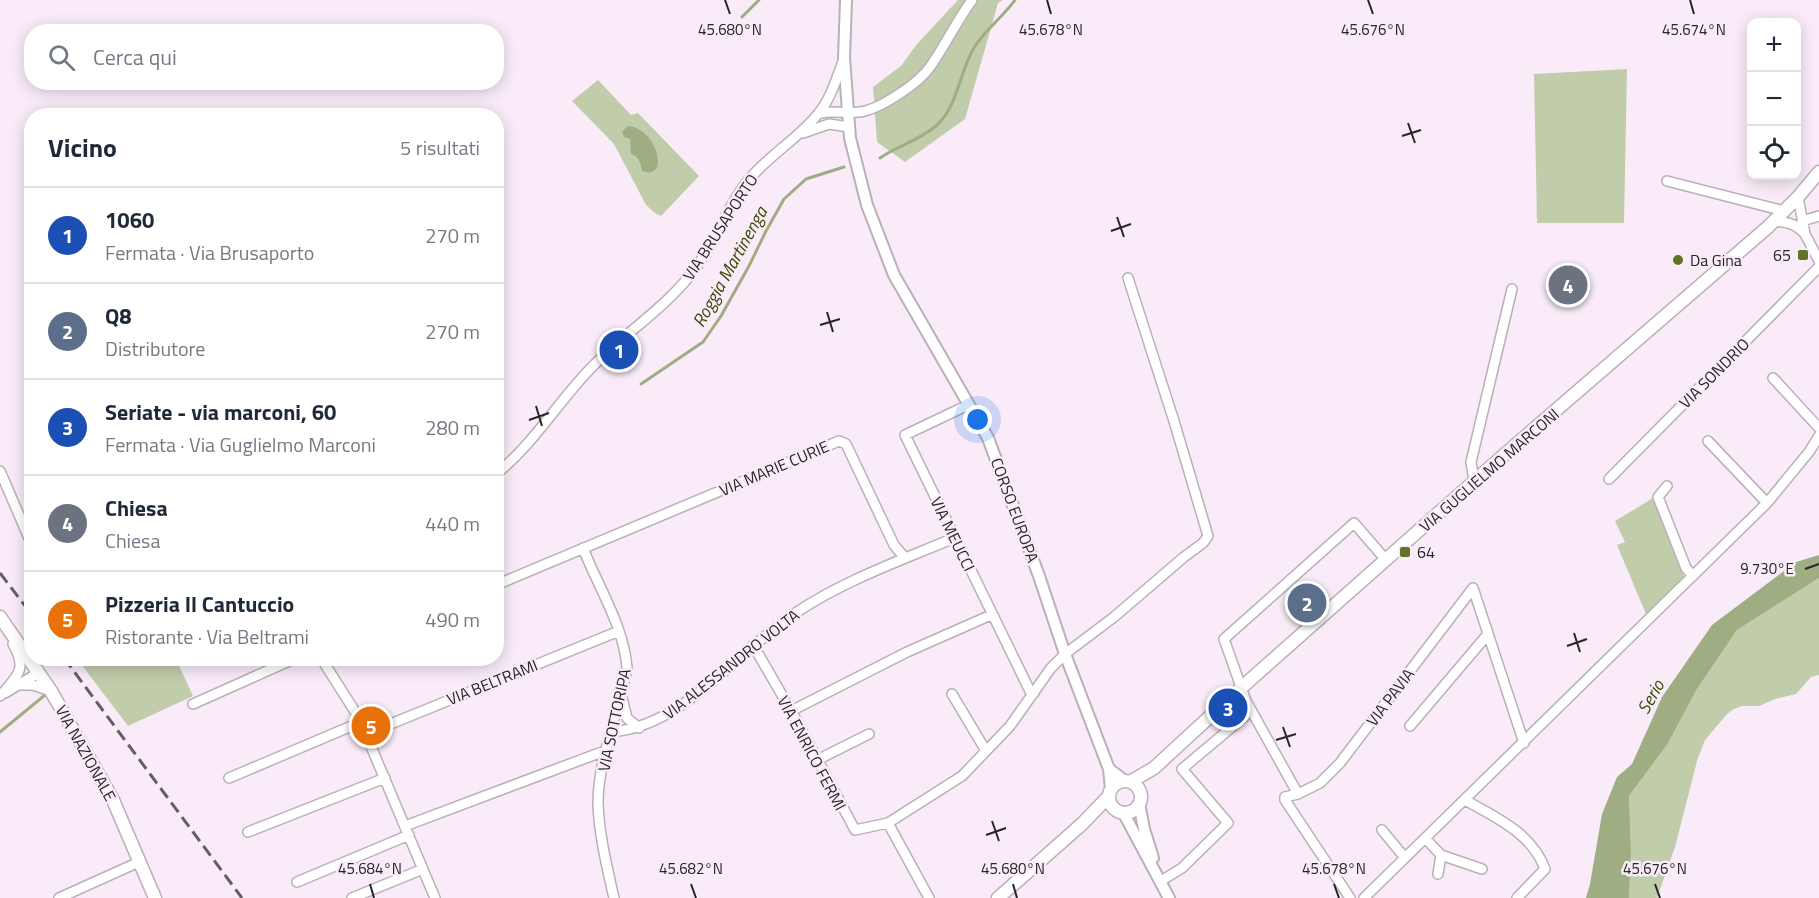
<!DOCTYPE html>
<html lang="it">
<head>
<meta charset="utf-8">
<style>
	:root { --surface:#fff; --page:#f2f2f3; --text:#1f2937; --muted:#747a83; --line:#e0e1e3; --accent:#5f7424 }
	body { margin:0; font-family:"Titillium Web",sans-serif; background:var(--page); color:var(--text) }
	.controls { position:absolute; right:18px; top:18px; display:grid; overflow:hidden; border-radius:12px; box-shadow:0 3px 15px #0003 }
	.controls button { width:54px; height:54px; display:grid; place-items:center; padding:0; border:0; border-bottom:2px solid var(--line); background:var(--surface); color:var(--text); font:30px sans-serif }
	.you { position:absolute; left:978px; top:420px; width:21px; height:21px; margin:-15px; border:4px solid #fff; border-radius:50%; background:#1a73e8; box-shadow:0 0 0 9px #1a73e833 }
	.badge { display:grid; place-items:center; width:39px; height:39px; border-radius:50%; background:var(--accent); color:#fff; font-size:20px; font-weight:700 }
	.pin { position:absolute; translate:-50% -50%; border:3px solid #fff; box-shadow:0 2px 6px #0006 }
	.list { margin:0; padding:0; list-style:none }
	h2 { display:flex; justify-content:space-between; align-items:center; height:78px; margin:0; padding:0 24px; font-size:26px }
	h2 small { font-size:20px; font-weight:400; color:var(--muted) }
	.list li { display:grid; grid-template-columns:39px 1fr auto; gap:18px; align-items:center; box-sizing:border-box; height:96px; padding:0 24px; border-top:2px solid var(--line) }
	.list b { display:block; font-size:22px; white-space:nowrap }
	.list p { margin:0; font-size:20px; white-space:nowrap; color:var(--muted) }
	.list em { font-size:20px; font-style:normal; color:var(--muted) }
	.icon { flex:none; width:33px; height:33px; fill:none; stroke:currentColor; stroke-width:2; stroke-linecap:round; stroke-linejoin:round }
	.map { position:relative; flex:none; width:1819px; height:898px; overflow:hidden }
	.search { position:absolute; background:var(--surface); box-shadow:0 3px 15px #0003; left:24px; top:24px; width:480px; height:66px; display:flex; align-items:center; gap:15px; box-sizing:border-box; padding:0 21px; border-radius:24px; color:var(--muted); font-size:22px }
	.panel { position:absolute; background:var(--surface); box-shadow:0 3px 15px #0003; left:24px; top:108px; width:480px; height:558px; border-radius:24px }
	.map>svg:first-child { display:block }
	.green { fill:#c1ccaa }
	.water { fill:#9fad83 }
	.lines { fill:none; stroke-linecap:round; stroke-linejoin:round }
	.stream { stroke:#9fad83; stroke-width:3 }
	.minor-casing { stroke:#bbafb9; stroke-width:12 }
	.tertiary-casing { stroke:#bbafb9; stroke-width:14 }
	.secondary-casing { stroke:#bbafb9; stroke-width:15 }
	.minor { stroke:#fff; stroke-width:9 }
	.tertiary { stroke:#fff; stroke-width:10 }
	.secondary { stroke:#fff; stroke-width:12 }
	.rail { stroke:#645e64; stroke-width:3; stroke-dasharray:12 6; stroke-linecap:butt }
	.ticks { fill:none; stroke:#282428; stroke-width:2 }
	.poi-dot { fill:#5f7424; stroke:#f9ecf8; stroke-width:2 }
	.labels { text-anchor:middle; stroke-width:5; stroke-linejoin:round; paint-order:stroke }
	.street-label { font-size:16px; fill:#282428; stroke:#f9ecf8 }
	.poi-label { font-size:16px; fill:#282428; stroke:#f9ecf8; text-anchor:start }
	.water-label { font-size:18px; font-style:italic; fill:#394903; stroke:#f9ecf8 }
	.ticks-label { font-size:15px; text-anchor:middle; fill:#282428; stroke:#f9ecf8; stroke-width:5; stroke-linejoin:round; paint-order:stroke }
</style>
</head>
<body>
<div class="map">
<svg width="1819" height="898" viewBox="0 0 1819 898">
	<rect width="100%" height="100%" fill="#f9ecf8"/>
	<!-- green -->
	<path class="green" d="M 958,0 L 1003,0 L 998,3 L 965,119 L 905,162 L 877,142 L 873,87 L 901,66 L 917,44 Z
		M 1627,69 L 1624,223 L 1537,223 L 1534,74 Z
		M 598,80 L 631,115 L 638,113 L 699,176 L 661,216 L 655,213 L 646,205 L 614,144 L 572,101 Z
		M 1653,498 L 1685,579 L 1646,614 L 1617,545 L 1625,542 L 1615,521 Z
		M 1819,578 L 1819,675 L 1811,677 L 1796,694 L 1775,699 L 1759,706 L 1742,706 L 1734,709 L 1727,714 L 1705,740 L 1697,761 L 1675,847 L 1657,898 L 1629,898 L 1631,851 L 1629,796 L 1667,745 L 1697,689 L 1737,630 Z
		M 89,659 L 176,659 L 193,696 L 128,726 L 81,664 Z"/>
	<!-- water -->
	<path class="water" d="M 628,126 C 657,128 671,181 642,171 C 641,164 639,156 631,154 L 630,139 L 624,137 L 622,132 Z
		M 1819,555 L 1819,578 L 1737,630 L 1697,689 L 1667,745 L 1629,796 L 1631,851 L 1629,898 L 1586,898 L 1590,884 L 1602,814 L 1617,777 L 1632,764 L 1662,697 L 1712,625 L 1796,562 Z"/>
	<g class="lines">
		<!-- stream -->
		<path class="stream" d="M 742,17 L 759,0
			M 880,158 C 897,146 920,140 936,126 C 959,105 959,71 975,46 C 986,29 1003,17 1015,0
			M 641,384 L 703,342 L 721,316 L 749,266 L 766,231 L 784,199 L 806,179 L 844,167
			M 0,732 L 45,695"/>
		<defs>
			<path id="minor" d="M 820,113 C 836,110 850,115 865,111 C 884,106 919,83 930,67 C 945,46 956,22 972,0
				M 803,133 L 829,124 L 849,127
				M 1667,181 L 1784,211
				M 1798,197 L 1805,234 L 1819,261
				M 1773,221 C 1787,222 1795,223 1805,234
				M 1802,221 L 1819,216
				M 1773,378 L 1819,428
				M 968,405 L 905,435 L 1026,683 L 1030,691 L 1034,693
				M 1708,441 L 1767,503
				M 0,471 L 32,545
				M 496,474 C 534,444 559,400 593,366 C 626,332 667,307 695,269 C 714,243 727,208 746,183 C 767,156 797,140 818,114 C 830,100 837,78 843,61
				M 1609,479 L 1819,267
				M 1474,481 L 1471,462 L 1512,289
				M 1667,486 L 1658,497 L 1686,568 L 1693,576
				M 583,548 C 598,587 624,626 627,668 C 619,711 598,760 598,803 C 599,835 607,867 614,898
				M 496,585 L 839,441 L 846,444 L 894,545 L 905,558
				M 1473,588 L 1524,743
				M 753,645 L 793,714 L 855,830 L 888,823 L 962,776 L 1010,726 L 1051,668 L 1065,654 L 1114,617 L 1184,557 L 1203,543 L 1208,536 L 1174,421 L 1128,278
				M 321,658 L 359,718 L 435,898
				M 21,685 L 33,685 L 51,691
				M 5,693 L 33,676 L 37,670
				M 952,694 L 986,751
				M 0,696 C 17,676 28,670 13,644
				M 622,698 L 627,718 L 639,728
				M 193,704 L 296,658
				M 791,711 L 907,652 L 991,615
				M 1410,726 L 1488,634
				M 612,732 C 686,725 737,651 797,612 C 845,580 902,560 954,538
				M 366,734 L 619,631
				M 817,760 L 869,734
				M 229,778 L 361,722
				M 1298,794 L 1320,783 L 1340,763 L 1473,588
				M 1465,800 C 1495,817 1532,833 1545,869 L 1517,898
				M 888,823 L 929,898
				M 405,826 L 607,750
				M 1382,830 L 1405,858
				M 248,832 L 385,778
				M 1425,838 L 1441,855 L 1482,869
				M 1438,874 L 1441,855
				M 1161,881 L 1182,868 L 1228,823 L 1182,769 L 1245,716
				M 297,882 L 409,835
				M 59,898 L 139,862
				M 352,898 L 423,869
				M 1350,898 L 1285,800 L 1285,797 L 1298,794 L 1246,701 L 1224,639 L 1354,523 L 1386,560
				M 1364,898 L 1767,503 L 1809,452 L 1819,436"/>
			<path id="tertiary" d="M 846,0 L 844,58 L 850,138 L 867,205 L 894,275 L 988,438 L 1039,576 L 1065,654 L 1109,769 L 1111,789
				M 1109,769 L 1125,781
				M 1139,803 L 1144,829 L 1153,858
				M 1123,812 L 1169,898"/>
			<path id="secondary" d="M 0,617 L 51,691 L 113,800 L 155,898
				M1109 797a16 16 0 1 1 32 0a16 16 0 1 1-32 0Z
				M 1130,782 L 1154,768 L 1241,688 L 1504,455 L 1768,227 L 1798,197 L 1819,172
				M 998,898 L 1082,824 L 1109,796"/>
		</defs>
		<!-- minor casing -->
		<use href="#minor" class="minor-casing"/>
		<!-- tertiary casing -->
		<use href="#tertiary" class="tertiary-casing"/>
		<!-- secondary casing -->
		<use href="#secondary" class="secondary-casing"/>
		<!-- minor -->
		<use href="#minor" class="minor"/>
		<!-- tertiary -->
		<use href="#tertiary" class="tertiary"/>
		<!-- secondary -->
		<use href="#secondary" class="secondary"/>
		<!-- rail -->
		<path class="rail" d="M 0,573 L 32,615
			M 64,658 L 242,898"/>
	</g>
	<!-- ticks -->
	<path class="ticks" d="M 725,0 L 730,14M 1047,0 L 1051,14M 1368,0 L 1373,14M 1690,0 L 1694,14M 1408,123 L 1415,143M 1402,136 L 1421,130M 1117,217 L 1124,237M 1111,231 L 1131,224M 827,312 L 833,332M 820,325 L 840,319M 536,406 L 542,426M 529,420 L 549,413M 1805,569 L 1819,564M 1574,633 L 1580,652M 1567,646 L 1587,639M 1283,727 L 1290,747M 1276,740 L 1296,734M 992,821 L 999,841M 986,835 L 1006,828M 370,884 L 374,898M 691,884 L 696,898M 1013,884 L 1017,898M 1334,884 L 1339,898M 1655,884 L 1660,898"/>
	<!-- markers -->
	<g class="poi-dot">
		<rect x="1797" y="249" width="12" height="12" rx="3"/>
		<circle cx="1678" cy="260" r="6"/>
		<rect x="1399" y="546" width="12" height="12" rx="3"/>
	</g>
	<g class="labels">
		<!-- street labels -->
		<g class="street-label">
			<text transform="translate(720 227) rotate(-57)" y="6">VIA BRUSAPORTO</text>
			<text transform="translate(1714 373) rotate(-45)" y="6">VIA SONDRIO</text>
			<text transform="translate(774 468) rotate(-23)" y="6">VIA MARIE CURIE</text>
			<text transform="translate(1489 470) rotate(-41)" y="6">VIA GUGLIELMO MARCONI</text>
			<text transform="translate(1015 510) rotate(70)" y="6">CORSO EUROPA</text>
			<text transform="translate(953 534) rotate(64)" y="6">VIA MEUCCI</text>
			<text transform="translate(731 664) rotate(-38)" y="6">VIA ALESSANDRO VOLTA</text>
			<text transform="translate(492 682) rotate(-22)" y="6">VIA BELTRAMI</text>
			<text transform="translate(1390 697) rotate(-53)" y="6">VIA PAVIA</text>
			<text transform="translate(614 720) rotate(-78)" y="6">VIA SOTTORIPA</text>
			<text transform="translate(86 753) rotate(61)" y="6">VIA NAZIONALE</text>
			<text transform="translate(812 753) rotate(62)" y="6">VIA ENRICO FERMI</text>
		</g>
		<!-- poi labels -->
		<g class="poi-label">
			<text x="1791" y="261" text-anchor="end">65</text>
			<text x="1690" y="266">Da Gina</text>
			<text x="1417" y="558">64</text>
		</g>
		<!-- water labels -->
		<g class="water-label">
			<text transform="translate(730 267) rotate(-61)" y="6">Roggia Martinenga</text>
			<text transform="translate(1651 697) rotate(-61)" y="6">Serio</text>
		</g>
	</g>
	<g class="ticks-label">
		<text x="730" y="35">45.680°N</text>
		<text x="1051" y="35">45.678°N</text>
		<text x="1373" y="35">45.676°N</text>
		<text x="1694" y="35">45.674°N</text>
		<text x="1767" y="574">9.730°E</text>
		<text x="1655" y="874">45.676°N</text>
		<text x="370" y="874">45.684°N</text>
		<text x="691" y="874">45.682°N</text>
		<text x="1013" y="874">45.680°N</text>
		<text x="1334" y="874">45.678°N</text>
	</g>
</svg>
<div class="controls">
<button>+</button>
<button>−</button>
<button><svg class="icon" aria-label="locate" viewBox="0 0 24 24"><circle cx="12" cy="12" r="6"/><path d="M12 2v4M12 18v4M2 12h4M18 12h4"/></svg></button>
</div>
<div class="you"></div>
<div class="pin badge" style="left:619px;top:350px;background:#1a4fb4">1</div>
<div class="pin badge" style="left:1307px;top:603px;background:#5c6f8a">2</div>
<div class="pin badge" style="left:1228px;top:708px;background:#1a4fb4">3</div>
<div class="pin badge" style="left:1568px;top:285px;background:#6b7280">4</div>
<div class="pin badge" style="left:371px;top:726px;background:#e8710a">5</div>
<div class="search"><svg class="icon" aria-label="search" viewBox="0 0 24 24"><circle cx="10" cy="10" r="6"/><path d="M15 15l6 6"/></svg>Cerca qui</div>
<section class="panel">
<h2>Vicino<small>5 risultati</small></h2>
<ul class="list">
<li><span class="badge" style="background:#1a4fb4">1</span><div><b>1060</b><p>Fermata · Via Brusaporto</p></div><em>270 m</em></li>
<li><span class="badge" style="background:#5c6f8a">2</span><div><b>Q8</b><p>Distributore</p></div><em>270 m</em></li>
<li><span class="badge" style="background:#1a4fb4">3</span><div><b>Seriate - via marconi, 60</b><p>Fermata · Via Guglielmo Marconi</p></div><em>280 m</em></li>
<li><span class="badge" style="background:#6b7280">4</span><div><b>Chiesa</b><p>Chiesa</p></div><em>440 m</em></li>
<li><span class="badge" style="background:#e8710a">5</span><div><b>Pizzeria Il Cantuccio</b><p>Ristorante · Via Beltrami</p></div><em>490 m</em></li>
</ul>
</section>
</div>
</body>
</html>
